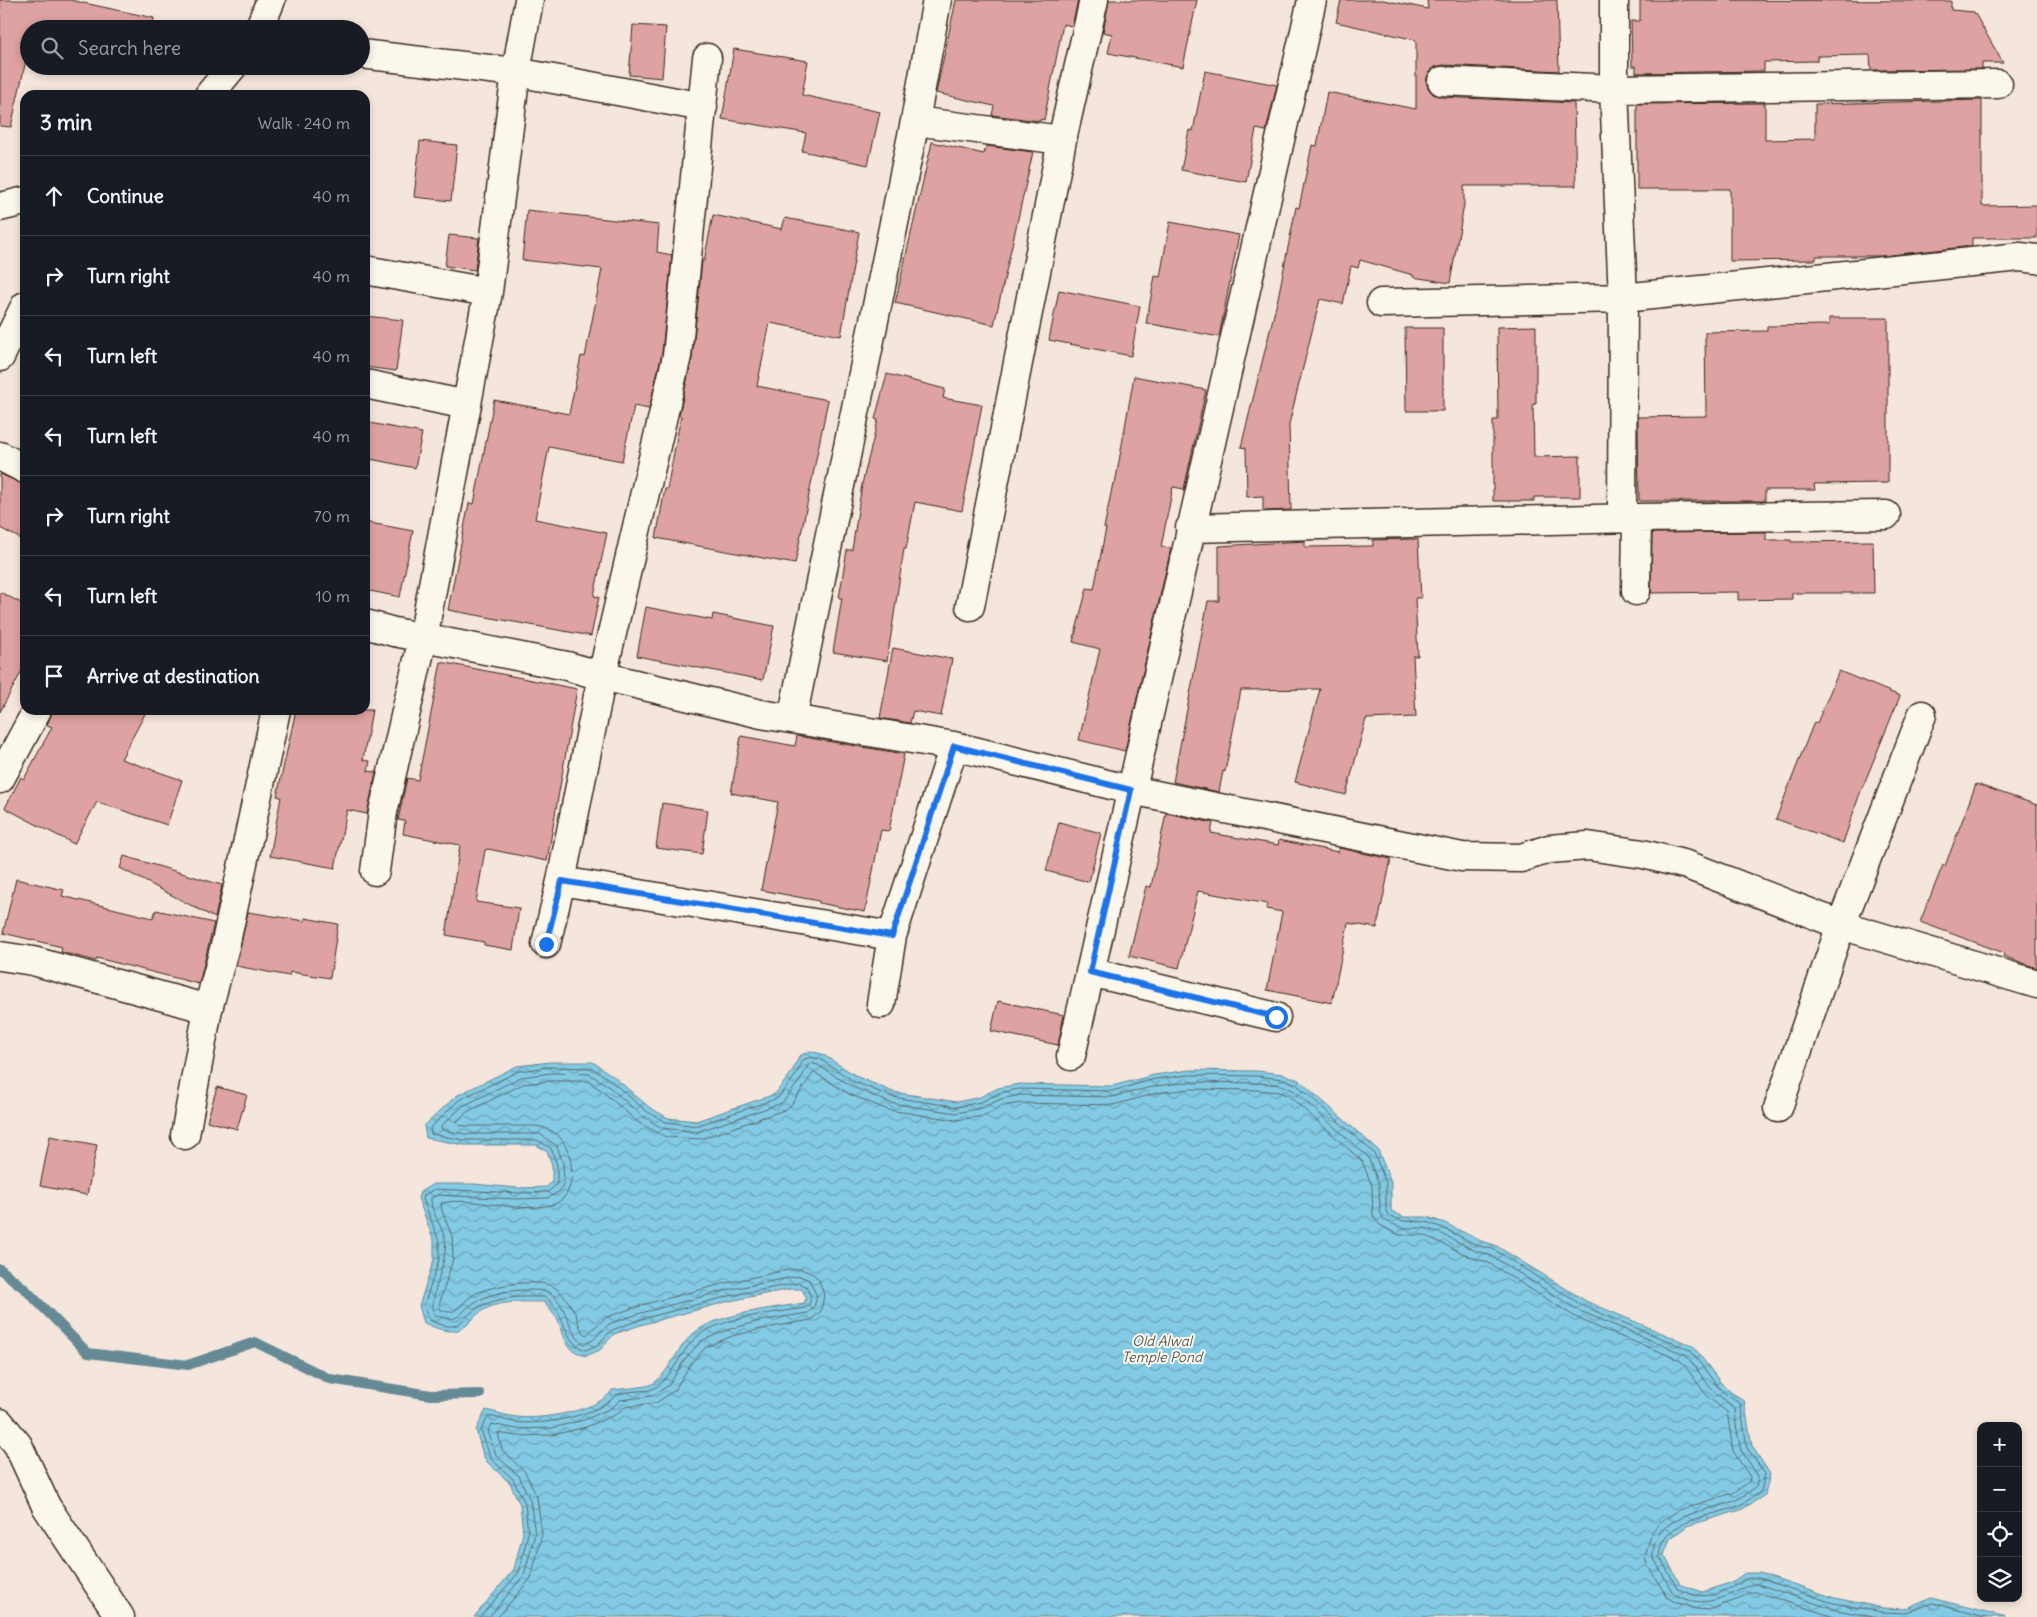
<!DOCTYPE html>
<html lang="en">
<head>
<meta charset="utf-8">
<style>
	:root { --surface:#171b24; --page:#20242c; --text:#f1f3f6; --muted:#9ea1a6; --line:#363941 }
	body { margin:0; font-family:Delius,sans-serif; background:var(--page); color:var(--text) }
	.controls { position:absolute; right:15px; bottom:15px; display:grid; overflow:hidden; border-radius:10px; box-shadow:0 2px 8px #0003 }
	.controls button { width:45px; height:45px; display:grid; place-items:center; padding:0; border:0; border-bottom:1px solid var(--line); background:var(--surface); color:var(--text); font:25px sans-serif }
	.stop { position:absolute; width:15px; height:15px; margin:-11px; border:4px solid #1a73e8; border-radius:50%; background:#fff }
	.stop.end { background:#1a73e8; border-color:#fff; box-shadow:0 1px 5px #0008 }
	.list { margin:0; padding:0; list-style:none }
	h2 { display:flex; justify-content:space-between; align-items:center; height:65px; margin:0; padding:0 20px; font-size:21px }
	h2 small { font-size:16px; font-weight:400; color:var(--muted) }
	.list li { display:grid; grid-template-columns:32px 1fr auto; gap:15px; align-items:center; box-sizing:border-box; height:80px; padding:0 20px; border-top:1px solid var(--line) }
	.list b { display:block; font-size:19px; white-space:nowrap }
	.list em { font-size:16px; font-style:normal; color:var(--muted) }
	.icon { flex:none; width:28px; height:28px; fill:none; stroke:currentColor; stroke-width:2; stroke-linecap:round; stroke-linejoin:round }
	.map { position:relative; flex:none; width:2037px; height:1617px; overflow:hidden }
	.search { position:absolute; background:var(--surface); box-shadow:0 2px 8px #0003; left:20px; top:20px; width:350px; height:55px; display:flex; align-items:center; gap:12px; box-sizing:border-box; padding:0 18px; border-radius:28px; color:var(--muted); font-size:19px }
	.panel { position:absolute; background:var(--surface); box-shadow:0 2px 8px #0003; left:20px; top:90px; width:350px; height:625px; border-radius:15px }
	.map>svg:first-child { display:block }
	.water { fill:url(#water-waves); stroke:#668a95 }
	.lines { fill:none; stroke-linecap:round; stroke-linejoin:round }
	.shore { stroke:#586a6d; stroke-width:1 }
	.stream { stroke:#668a95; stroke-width:10 }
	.building { fill:#dda2a1; stroke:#3b2a1e }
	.minor-casing { stroke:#3b2a1e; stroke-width:31 }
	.minor { stroke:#fbf7ec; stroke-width:28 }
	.route { stroke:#1a73e8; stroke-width:6 }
	.labels { text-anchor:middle; stroke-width:4; stroke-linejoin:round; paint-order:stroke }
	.water-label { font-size:14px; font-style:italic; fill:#515a59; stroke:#fbf7ec }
</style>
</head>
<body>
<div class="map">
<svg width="2037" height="1617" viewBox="0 0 2037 1617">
	<defs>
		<pattern id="water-waves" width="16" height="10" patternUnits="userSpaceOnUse" patternTransform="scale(1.25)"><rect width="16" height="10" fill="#83cae4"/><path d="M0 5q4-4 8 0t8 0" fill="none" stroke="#6ca4b8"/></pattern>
	</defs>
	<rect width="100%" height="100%" fill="#f5e6dd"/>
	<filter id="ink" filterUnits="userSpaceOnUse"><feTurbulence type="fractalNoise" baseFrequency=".02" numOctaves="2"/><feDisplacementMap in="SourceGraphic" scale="10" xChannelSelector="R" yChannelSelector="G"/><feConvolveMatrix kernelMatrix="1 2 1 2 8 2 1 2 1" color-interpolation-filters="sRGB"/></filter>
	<g filter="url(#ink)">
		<!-- water -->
		<path class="water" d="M 810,1051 L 822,1054 L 858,1077 L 893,1092 L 957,1102 L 980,1097 L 998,1088 L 1019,1084 L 1112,1086 L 1154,1075 L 1189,1070 L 1257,1071 L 1284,1074 L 1299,1080 L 1378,1150 L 1391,1182 L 1391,1211 L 1404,1217 L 1427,1217 L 1445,1223 L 1481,1241 L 1495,1245 L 1586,1301 L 1693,1346 L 1721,1383 L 1732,1393 L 1744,1400 L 1752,1446 L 1770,1474 L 1765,1495 L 1741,1510 L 1687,1526 L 1670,1539 L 1664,1555 L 1681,1585 L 1703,1592 L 1732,1582 L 1745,1573 L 1760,1573 L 1835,1598 L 1883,1608 L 1907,1609 L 1931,1598 L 2007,1617 L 474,1617 L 514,1569 L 523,1533 L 520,1505 L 510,1483 L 487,1462 L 483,1455 L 476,1430 L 486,1410 C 496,1412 506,1416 517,1417 C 540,1420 600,1411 612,1390 C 620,1389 645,1387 650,1385 C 668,1377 677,1346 694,1333 C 716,1314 774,1308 804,1303 L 806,1298 L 802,1289 L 790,1289 L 730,1301 L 644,1324 L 614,1334 L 600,1350 L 586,1356 C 563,1349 567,1340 558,1321 C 555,1315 548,1308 544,1302 C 524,1302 499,1300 482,1311 C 477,1314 472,1320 468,1324 C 454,1337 438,1329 424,1323 L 419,1306 L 434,1259 L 434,1241 L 418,1198 L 420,1192 L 433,1184 L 474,1184 L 518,1188 L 547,1187 L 552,1181 L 552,1165 L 547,1151 L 536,1145 L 464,1145 L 426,1138 L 424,1126 L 456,1096 L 517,1066 L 550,1062 L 593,1062 L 613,1076 L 649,1107 L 668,1118 L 696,1121 L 775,1094 L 792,1072 L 799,1056 Z"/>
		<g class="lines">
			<!-- shore -->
			<path class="shore" d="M 480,1617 L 519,1572 L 528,1533 L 525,1503 L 513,1479 L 491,1459 L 481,1430 L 488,1417 C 496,1416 506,1421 514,1422 C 542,1426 598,1416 616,1395 C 624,1393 631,1391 639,1391 C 643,1390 647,1391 650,1390 C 671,1383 680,1350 698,1336 C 722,1317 775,1313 805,1308 C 814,1302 810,1294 806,1286 L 798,1283 L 729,1296 L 642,1319 L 612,1330 L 597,1345 L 586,1350 C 562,1344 566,1309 544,1297 C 530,1297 512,1296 498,1300 C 492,1302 485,1304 479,1307 C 456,1321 463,1334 429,1320 L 424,1305 L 439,1260 L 439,1241 L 423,1199 L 424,1195 L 435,1189 L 518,1193 L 548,1192 L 557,1184 L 557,1165 L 551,1148 L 537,1140 L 464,1140 L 431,1134 L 430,1128 L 459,1100 L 519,1071 L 550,1067 L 592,1068 L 610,1080 L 646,1111 L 666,1122 L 696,1126 L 778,1098 L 796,1075 L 803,1060 L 810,1057 L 820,1059 L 855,1082 L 892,1097 L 957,1107 L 981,1102 L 999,1093 L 1019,1089 L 1112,1091 L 1155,1079 L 1189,1075 L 1257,1076 L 1283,1079 L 1296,1084 L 1374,1153 L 1386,1183 L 1386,1211 L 1388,1215 L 1403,1221 L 1426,1222 L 1443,1228 L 1479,1246 L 1493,1249 L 1583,1306 L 1690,1350 L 1718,1387 L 1729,1397 L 1740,1403 L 1747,1448 L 1765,1474 L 1761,1491 C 1755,1496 1746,1502 1738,1506 C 1710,1518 1663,1517 1659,1556 L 1678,1589 C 1701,1599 1710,1597 1733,1587 C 1746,1581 1743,1577 1759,1578 L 1833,1603 L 1882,1612 L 1907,1613 L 1932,1603 L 1985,1617
				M 489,1617 L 524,1575 L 535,1534 L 530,1500 L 519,1476 L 496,1455 L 488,1431 L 491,1424 L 516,1429 L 552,1428 L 584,1420 L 612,1408 L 620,1400 L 652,1396 L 669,1385 L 685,1359 L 701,1341 L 730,1329 L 760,1321 L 808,1313 L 814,1307 L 817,1296 L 809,1280 L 800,1276 L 788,1278 L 727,1290 L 641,1313 L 609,1324 L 593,1340 L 585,1344 C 569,1339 566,1295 545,1291 C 524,1288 495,1291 477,1301 C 458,1311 461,1326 435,1315 C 426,1300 449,1263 445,1239 C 442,1225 430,1212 431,1198 L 437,1195 L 518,1199 L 548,1198 L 560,1191 L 564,1182 L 563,1163 L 557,1146 L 540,1134 L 465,1134 L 442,1130 L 441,1126 L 463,1106 L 521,1077 L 551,1073 L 589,1074 L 607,1085 L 642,1116 L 662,1128 L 697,1132 L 782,1103 L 801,1079 L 808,1065 L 811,1063 L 818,1065 L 853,1087 L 890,1103 L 956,1113 L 982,1108 L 1001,1099 L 1020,1095 L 1112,1097 L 1156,1086 L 1189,1082 L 1257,1083 L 1281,1085 L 1293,1090 L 1368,1157 L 1379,1184 L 1380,1211 L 1384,1220 L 1402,1228 L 1425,1228 L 1440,1233 L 1476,1251 L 1490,1255 L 1580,1311 L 1686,1355 L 1713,1391 L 1735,1408 L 1736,1426 L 1741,1450 L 1758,1476 L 1756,1487 C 1750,1491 1743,1497 1736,1500 C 1708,1513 1651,1513 1653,1557 L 1673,1593 C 1693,1607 1716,1602 1736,1592 C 1745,1588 1748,1584 1758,1584 L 1832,1609 L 1873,1617
				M 498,1617 L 531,1578 L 542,1534 L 537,1497 L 525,1472 L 502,1450 L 498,1433 L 516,1436 L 553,1435 L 586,1427 L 615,1415 L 625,1407 L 656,1403 L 675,1390 L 691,1363 L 706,1347 L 732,1336 L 761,1329 L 811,1320 L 821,1311 L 824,1295 L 819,1280 L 813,1274 L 801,1269 L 787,1270 L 726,1283 L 638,1306 L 605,1318 L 586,1335 C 579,1330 579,1323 576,1315 C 572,1306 561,1290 552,1286 C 536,1278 487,1286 473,1295 C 466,1299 462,1306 455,1310 C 451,1313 446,1312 441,1310 L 439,1305 L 453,1259 L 452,1236 L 442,1211 L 441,1203 C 476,1196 515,1214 551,1205 C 578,1199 575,1157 562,1140 C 557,1132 545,1127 536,1126 L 465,1126 L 458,1125 L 457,1121 L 467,1112 L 523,1084 L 551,1081 L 588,1081 L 602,1091 L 639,1123 L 666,1137 L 701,1139 L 784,1110 L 791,1105 L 814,1072 L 849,1094 L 888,1110 L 956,1120 L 984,1116 L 1004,1106 L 1020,1103 L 1113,1105 L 1157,1093 L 1189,1089 L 1257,1090 L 1279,1092 L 1289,1096 L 1362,1161 L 1372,1186 L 1373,1216 L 1380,1225 L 1399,1235 L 1424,1235 L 1473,1258 L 1487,1262 L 1577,1318 L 1608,1332 L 1656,1350 L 1681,1361 L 1708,1397 L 1727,1412 L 1733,1451 L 1750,1477 L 1749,1482 L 1733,1493 L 1679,1510 L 1659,1523 L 1652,1532 L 1645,1557 L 1647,1565 L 1668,1598 L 1675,1602 L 1697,1609 L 1708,1610 L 1739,1599 L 1750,1592 L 1756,1592 L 1834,1617"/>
			<!-- stream -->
			<path class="stream" d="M 0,1269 L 25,1289 L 88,1353 L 188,1365 L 255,1342 L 330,1379 L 431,1395 L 480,1394"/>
		</g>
		<!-- building -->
		<path class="building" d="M 0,0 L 70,0 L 154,18 L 152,29 L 29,29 L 29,47 L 11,127 L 0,126 Z
			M 956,0 L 1078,0 L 1072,26 L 1063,24 L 1044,120 L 1041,119 L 1040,121 L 992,115 L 994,106 L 936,93 Z
			M 1109,0 L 1197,0 L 1183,67 L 1108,53 L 1112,34 L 1103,32 Z
			M 1341,0 L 1383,0 L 1428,9 L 1427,0 L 1557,0 L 1559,71 L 1443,65 L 1435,67 L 1429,72 L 1426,81 L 1428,88 L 1433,94 L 1441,97 L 1574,103 L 1576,186 L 1464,186 L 1464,205 L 1450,283 L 1413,277 L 1413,275 L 1360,260 L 1358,268 L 1351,266 L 1343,304 L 1320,299 L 1289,424 L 1291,510 L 1263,511 L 1263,496 L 1247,497 L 1246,448 L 1241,447 L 1278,298 L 1296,207 L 1299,208 L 1312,145 L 1317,146 L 1327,92 L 1416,109 L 1416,40 L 1336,22 Z
			M 1640,0 L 1951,1 L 1951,10 L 1974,12 L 2003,63 L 1982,63 L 1982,69 L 1871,70 L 1870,55 L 1817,56 L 1817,61 L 1764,62 L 1764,71 L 1636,73 L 1636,66 L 1632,66 L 1631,21 L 1640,21 Z
			M 633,25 L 666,27 L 662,78 L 629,75 Z
			M 734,49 L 808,61 L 802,95 L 880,112 L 868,165 L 802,151 L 806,133 L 722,119 Z
			M 1205,71 L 1277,85 L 1266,131 L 1256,129 L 1246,182 L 1181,170 L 1189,130 L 1193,131 Z
			M 1982,100 L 1982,206 L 2037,205 L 2037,238 L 1972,238 L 1972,246 L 1882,256 L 1816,256 L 1816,260 L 1730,261 L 1730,189 L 1637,189 L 1637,104 L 1765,103 L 1765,140 L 1815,139 L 1815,104 Z
			M 420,141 L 457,145 L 451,201 L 414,197 Z
			M 932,142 L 984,154 L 986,146 L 1033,152 L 994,325 L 895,303 Z
			M 527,210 L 659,225 L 657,252 L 672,255 L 662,353 L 649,409 L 634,406 L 622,461 L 549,447 L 535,519 L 607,533 L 594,596 L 599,597 L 591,636 L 448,610 L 469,503 L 474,504 L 494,400 L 569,414 L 581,356 L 585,357 L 602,269 L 522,260 Z
			M 713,215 L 782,229 L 785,218 L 859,232 L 841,336 L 770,323 L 757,386 L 828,400 L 795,564 L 656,538 L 665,489 L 667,489 L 681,416 L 679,415 L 692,359 L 702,261 L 704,261 Z
			M 1170,222 L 1239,235 L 1219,337 L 1146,323 L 1155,276 L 1160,277 Z
			M 449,235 L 479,238 L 475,270 L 445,266 Z
			M 1059,290 L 1140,306 L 1131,356 L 1049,340 Z
			M 365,316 L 403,320 L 396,371 L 365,367 Z
			M 1829,318 L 1888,318 L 1888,483 L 1814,484 L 1815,490 L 1765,490 L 1765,501 L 1639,501 L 1638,417 L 1706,416 L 1705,332 L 1767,331 L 1767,326 L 1829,325 Z
			M 1536,326 L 1536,404 L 1533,404 L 1534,457 L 1580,456 L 1580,497 L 1534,497 L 1534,501 L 1493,501 L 1493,420 L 1498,420 L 1497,327 Z
			M 1405,328 L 1443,328 L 1443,411 L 1406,411 Z
			M 887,374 L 945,389 L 943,398 L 982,405 L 962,511 L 915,502 L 906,549 L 904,549 L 887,661 L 833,652 L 842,598 L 839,598 L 847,550 L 852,550 L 862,484 L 878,420 L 875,419 Z
			M 1134,376 L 1206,390 L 1184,489 L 1173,487 L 1161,547 L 1171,548 L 1125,751 L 1079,740 L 1100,649 L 1073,642 L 1087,588 L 1094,589 L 1106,528 L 1104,528 L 1113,483 L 1115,484 Z
			M 365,422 L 422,433 L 415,468 L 365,458 Z
			M 0,474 L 25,485 L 25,541 L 0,528 Z
			M 365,522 L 413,531 L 400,597 L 365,590 Z
			M 1766,532 L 1766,540 L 1791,540 L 1791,542 L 1873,541 L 1874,593 L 1792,593 L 1792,599 L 1738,600 L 1738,592 L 1651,593 L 1652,533 Z
			M 1418,539 L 1421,598 L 1415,598 L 1418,656 L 1413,656 L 1416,717 L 1366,719 L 1346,795 L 1295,782 L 1320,689 L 1241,690 L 1225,772 L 1223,771 L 1219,792 L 1173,782 L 1208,601 L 1219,601 L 1219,546 L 1305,541 L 1305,547 L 1373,546 L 1373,540 Z
			M 0,592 L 25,605 L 25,665 L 0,712 Z
			M 646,607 L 712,620 L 713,614 L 774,626 L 763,680 L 637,656 Z
			M 893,648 L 952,659 L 941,716 L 913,711 L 910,723 L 880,718 Z
			M 441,662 L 577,689 L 547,861 L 488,849 L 485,850 L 476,902 L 519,908 L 513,950 L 484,945 L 484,942 L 446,935 L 460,845 L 403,834 L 405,821 L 398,820 L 407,778 L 418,780 Z
			M 1839,671 L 1900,696 L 1859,796 L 1843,843 L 1776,819 L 1814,722 L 1817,723 Z
			M 53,710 L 147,710 L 121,759 L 182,780 L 167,825 L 97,802 L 74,844 L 5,808 L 21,777 L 24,779 L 52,727 L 47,725 Z
			M 296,710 L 372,710 L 363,760 L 370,761 L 368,771 L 376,772 L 367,814 L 347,810 L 335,868 L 270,856 L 281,797 L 277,796 Z
			M 741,736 L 795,746 L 797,736 L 904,754 L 889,831 L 881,830 L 865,912 L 819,903 L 819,901 L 761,890 L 778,802 L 731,793 Z
			M 1976,784 L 2037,805 L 2037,968 L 2003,956 L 2004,953 L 1920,922 L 1943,865 L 1945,866 Z
			M 662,803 L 708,810 L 702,854 L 656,848 Z
			M 1166,813 L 1213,823 L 1211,833 L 1278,845 L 1279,840 L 1338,852 L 1339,848 L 1391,859 L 1377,928 L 1348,923 L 1332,1003 L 1267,990 L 1282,912 L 1266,909 L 1267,904 L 1198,891 L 1179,968 L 1129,956 L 1146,886 L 1151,887 Z
			M 1059,822 L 1101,833 L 1089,882 L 1046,871 Z
			M 124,856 L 222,885 L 215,918 L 120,868 Z
			M 16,879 L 64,890 L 62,896 L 153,918 L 156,910 L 214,923 L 199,984 L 97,958 L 96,961 L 61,952 L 62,947 L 3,933 Z
			M 248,912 L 305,921 L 305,918 L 338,924 L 330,978 L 290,972 L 289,976 L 236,966 Z
			M 998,1001 L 1064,1015 L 1058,1045 L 991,1031 Z
			M 217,1087 L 247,1095 L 237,1129 L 207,1121 Z
			M 50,1136 L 97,1145 L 87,1195 L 40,1186 Z"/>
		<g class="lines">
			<defs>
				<path id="minor" d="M 1614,0 L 1614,89 L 1623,298 L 1622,518
					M 259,29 L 271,0
					M 361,54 L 516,72 L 703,107
					M 1442,81 L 1614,89 L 1998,84
					M 209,95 L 233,66
					M 915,121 L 1062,140
					M 0,207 L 25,201
					M 365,270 L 488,292
					M 1381,303 L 1623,298 L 2020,257 L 2037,259
					M 0,357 L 25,306
					M 365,384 L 467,405
					M 0,456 L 25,469
					M 1190,528 L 1637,518 L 1886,515
					M 1636,591 L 1637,518
					M 970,606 L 1062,140 L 1094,0
					M 365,624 L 394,632 L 567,666 L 602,676 L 761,714 L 954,746 L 1131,790 L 1462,857 L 1521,858 L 1549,849 L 1588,846 L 1643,854 L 1687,865 L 1841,925 L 2037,984
					M 792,719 L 915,121 L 937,0
					M 0,779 L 37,710
					M 375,871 L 383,812 L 423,638 L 488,292 L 516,72 L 529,0
					M 561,881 L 892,936
					M 546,944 L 561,881 L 602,676 L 677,356 L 707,58
					M 0,956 L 33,961 L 208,1009 L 226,942 L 276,710
					M 1090,972 L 1276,1017
					M 881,1004 L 892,936 L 954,746
					M 1071,1056 L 1312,0
					M 1778,1108 L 1841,925 L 1922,715
					M 185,1135 L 208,1009
					M 0,1423 L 18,1445 L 46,1506 L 120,1617"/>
			</defs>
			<!-- minor casing -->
			<use href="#minor" class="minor-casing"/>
			<!-- minor -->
			<use href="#minor" class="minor"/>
		</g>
	</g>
	<g class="lines" filter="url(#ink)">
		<!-- route -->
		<path class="route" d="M 546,944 L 562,881 L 892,936 L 954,746 L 1131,790 L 1090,972 L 1276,1017"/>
	</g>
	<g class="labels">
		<!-- water labels -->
		<g class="water-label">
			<text x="1162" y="1346">Old Alwal<tspan x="1162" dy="16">Temple Pond</tspan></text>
		</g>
	</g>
</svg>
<div class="controls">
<button>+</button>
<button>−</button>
<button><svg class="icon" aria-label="locate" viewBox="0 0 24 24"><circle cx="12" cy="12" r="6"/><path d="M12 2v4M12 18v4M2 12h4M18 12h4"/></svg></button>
<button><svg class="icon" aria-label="layers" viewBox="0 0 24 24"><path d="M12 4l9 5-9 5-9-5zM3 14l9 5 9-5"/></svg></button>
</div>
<div class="stop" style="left:1276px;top:1017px"></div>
<div class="stop end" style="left:546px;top:944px"></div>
<div class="search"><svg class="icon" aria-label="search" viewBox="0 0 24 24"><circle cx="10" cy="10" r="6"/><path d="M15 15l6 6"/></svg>Search here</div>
<section class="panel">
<h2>3 min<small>Walk · 240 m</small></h2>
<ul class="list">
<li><svg class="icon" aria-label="ahead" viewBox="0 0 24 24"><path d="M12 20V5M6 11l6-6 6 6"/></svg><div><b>Continue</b></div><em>40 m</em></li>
<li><svg class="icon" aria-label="right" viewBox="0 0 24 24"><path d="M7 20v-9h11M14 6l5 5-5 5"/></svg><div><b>Turn right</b></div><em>40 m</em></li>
<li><svg class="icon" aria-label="left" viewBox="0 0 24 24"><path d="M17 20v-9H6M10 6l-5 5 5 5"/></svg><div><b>Turn left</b></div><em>40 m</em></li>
<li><svg class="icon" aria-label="left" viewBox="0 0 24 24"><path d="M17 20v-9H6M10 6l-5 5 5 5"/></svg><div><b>Turn left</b></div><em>40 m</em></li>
<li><svg class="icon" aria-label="right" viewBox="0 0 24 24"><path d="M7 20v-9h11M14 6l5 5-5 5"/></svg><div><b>Turn right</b></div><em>70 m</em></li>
<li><svg class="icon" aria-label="left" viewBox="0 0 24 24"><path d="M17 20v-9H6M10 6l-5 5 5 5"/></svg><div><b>Turn left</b></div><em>10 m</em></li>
<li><svg class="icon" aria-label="arrive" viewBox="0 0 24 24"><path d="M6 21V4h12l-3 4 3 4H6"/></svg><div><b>Arrive at destination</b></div></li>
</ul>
</section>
</div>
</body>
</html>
